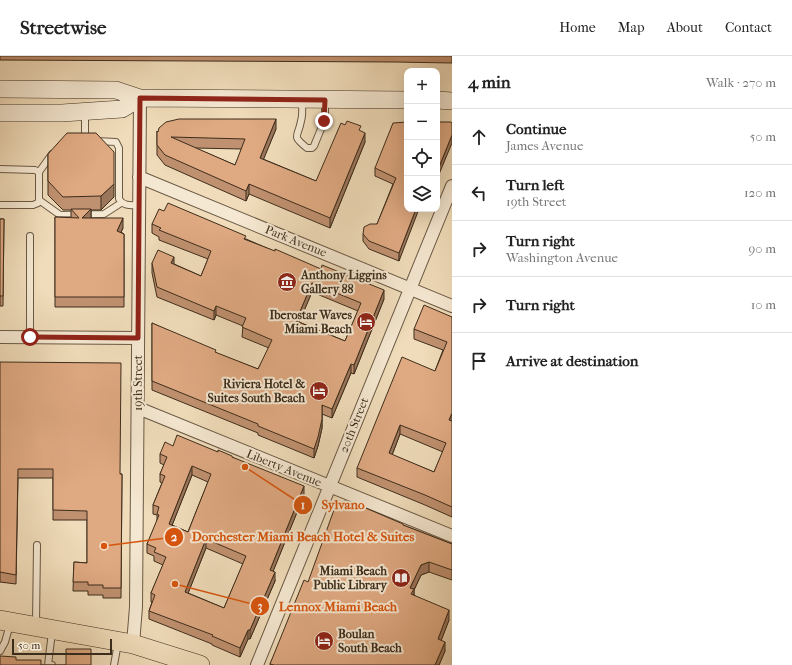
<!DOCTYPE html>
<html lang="en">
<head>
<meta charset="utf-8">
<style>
	:root { --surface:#fff; --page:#f6f6f6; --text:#222; --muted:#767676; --line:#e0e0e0 }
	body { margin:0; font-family:"IM FELL French Canon",serif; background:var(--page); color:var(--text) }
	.controls { position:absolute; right:12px; top:12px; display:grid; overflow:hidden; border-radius:8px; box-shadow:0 4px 16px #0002 }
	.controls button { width:36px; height:36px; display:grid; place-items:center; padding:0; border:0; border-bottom:1px solid var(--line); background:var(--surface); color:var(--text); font:20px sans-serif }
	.scale { position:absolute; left:12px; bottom:10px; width:100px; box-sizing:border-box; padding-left:4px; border:2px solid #3d2d1c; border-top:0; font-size:11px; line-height:14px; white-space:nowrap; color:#3d2d1c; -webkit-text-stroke:3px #f5e8d2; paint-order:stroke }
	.stop { position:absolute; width:12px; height:12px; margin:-9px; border:3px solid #8f2418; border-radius:50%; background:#fff }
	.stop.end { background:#8f2418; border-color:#fff; box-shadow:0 1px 4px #0008 }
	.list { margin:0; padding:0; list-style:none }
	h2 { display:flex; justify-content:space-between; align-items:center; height:52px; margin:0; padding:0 16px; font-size:17px }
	h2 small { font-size:13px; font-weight:400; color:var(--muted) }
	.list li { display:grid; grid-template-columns:26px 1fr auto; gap:12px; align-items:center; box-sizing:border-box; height:56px; padding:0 16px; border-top:1px solid var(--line) }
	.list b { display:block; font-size:15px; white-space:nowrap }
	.list p { margin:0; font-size:13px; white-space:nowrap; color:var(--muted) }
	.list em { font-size:13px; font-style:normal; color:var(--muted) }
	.icon { flex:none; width:22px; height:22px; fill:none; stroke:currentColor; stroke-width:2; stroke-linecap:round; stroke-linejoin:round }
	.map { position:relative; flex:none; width:452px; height:609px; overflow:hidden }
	header { display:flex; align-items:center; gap:24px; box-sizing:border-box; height:56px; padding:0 20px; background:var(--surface); border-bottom:1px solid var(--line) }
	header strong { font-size:19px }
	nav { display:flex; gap:22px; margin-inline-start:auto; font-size:14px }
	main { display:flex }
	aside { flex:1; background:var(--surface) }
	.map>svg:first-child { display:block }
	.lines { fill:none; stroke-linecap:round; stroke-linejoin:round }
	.service-casing { stroke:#6a5944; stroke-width:8 }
	.minor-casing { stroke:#6a5944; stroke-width:14 }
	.secondary-casing { stroke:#3d2d1c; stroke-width:18 }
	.primary-casing { stroke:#3d2d1c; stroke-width:20 }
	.service { stroke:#f5e8d2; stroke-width:6 }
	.minor { stroke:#f5e8d2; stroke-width:12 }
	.secondary { stroke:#f5e8d2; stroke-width:17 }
	.primary { stroke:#f0dcba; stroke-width:19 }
	.wall { fill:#c09170; stroke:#3d2d1c; fill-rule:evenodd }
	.shaded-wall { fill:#9c765b; stroke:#3d2d1c }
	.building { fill:#dfa982; stroke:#3d2d1c; fill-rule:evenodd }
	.route { stroke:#8f2418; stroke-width:5 }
	.labels { text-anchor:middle; stroke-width:4; stroke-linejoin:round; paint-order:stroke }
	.street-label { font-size:12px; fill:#3d2d1c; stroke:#f5e8d2 }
	.poi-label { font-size:12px; font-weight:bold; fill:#3d2d1c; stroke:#f5e8d2; text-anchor:end }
	.leader { fill:none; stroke:#d7550e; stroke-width:1.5 }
	.callout-dot { fill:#d7550e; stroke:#f5e8d2; stroke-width:1.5 }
	.mark-label { font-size:12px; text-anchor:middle; font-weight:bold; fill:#fff }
	.callout-label { font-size:13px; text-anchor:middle; font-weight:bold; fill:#d7550e; stroke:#f5e8d2; stroke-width:4; stroke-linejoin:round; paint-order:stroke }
</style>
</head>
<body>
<header>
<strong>Streetwise</strong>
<nav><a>Home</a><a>Map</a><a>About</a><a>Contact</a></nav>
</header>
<main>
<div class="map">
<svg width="452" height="609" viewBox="0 0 452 609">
	<rect width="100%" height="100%" fill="#f0dcba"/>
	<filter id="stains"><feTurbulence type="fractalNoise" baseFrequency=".005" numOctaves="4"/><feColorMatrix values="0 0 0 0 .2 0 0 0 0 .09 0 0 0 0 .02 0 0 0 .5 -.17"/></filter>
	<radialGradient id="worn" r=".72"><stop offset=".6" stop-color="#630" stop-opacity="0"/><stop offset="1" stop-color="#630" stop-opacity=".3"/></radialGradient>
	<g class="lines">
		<defs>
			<path id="service" d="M 302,45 C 302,51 303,59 301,65 C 298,82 291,79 307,92 L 312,92 L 314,90 L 325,63 L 325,44
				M 85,56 L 85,83
				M 96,85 L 116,86 L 119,92 L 119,143 C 124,151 132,149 139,149
				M 0,113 L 35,114 L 39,116 L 39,144 L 38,147 L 33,149 L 0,149
				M 39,116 L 52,98
				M 39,144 L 60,159 L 104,158 L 121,147
				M 30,281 L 30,180
				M 36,568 L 37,489
				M 52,576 L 48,609 L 52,609
				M 0,595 L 5,586 L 10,568
				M 114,609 L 118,587"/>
			<path id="minor" d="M 139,121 L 452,250
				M 0,281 L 138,282
				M 138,352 L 452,480
				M 133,588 L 136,551 L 140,42
				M 257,609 L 452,130"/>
			<path id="secondary" d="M 0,33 L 116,34 L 140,42 L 407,44
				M 437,44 L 452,45
				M 0,57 L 62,57 L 122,53 L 140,42"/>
			<path id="primary" d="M 0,564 L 133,588 L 200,609"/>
		</defs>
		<!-- service casing -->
		<use href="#service" class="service-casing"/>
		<!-- minor casing -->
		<use href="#minor" class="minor-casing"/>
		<!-- secondary casing -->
		<use href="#secondary" class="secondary-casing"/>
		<!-- primary casing -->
		<use href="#primary" class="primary-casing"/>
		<!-- service -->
		<use href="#service" class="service"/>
		<!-- minor -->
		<use href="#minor" class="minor"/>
		<!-- secondary -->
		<use href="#secondary" class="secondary"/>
		<!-- primary -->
		<use href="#primary" class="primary"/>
	</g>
	<!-- wall -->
	<path class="wall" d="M 0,0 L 452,0 L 452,7 L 395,6 L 0,4 Z
		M 407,66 L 399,205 L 369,193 L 363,185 L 363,178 L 377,168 L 393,128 L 375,120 L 375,112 Z
		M 276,73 L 263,103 L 316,125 L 361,75 L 365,86 L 330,172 L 249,138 L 246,145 L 165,109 L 157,99 L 157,75 L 158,76 ZM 195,92 L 242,93 L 235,109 Z
		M 48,98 L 114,141 L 101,154 L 91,154 L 91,162 L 123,172 L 121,176 L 124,178 L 124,251 L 55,251 L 55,161 L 71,161 L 71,154 L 63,154 L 48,139 Z
		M 164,155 L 246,183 L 384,243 L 354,318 L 351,317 L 332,362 L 322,358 L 322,372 L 318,390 L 314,402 L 258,379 L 258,377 L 152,334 L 152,267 L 216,297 L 258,313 L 269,292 L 242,281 L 243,270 L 216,259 L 214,264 L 157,241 L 152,217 L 152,207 L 174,208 L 201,220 L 208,203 L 159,184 L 159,181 L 152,177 L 152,168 ZM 312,236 L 358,255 L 345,285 L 299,266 Z
		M 0,163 L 4,163 L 3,250 L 0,250 Z
		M 452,261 L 452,461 L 425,449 L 357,421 L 357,412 L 435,315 L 443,294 L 414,283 L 414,273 ZM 400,378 L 443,396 L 434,416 L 392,399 Z
		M 0,306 L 120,418 L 122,418 L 121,542 L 103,542 L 103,539 L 88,539 L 88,535 L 73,535 L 74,506 L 87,507 L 87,464 L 53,464 L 53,422 L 18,422 L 16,528 L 0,526 Z
		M 173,390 L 218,396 L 232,401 L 304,439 L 273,515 L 275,525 L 250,583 L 248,583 L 240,601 L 212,589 L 212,588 L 149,563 L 149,555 L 152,546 L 151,546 L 151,537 L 163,509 L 154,505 L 154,500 L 147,497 L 147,488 L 157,466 L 157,459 L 153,458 L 153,449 L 162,427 L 160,426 L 160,418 L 164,409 L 160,407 L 160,398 ZM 192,419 L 208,426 L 188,476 L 172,469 ZM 206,492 L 243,508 L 224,552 L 188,537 Z
		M 403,469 L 452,488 L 452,524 L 429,516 L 421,519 L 414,534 L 414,539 L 449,564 L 441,584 L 445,595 L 439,609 L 270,609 L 270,608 L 308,526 Z"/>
	<!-- shaded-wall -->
	<path class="shaded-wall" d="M 276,63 L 276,73 L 260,112 L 260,102 Z
		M 365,77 L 365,86 L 330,172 L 330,162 Z
		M 452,79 L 452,87 L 437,123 L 437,116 Z
		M 114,128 L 114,141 L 101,154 L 101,140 Z
		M 249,128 L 249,138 L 246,145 L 246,135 Z
		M 91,153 L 91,163 L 82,162 Z
		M 416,153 L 419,153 L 399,205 L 399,197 Z
		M 123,162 L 123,172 L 117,184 L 117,175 Z
		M 174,201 L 174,210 L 171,207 Z
		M 312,227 L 312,236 L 296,274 L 296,265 Z
		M 384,234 L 384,243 L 354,318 L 354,309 Z
		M 216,250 L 216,259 L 214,264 L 214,255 Z
		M 351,308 L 351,317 L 332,362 L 332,353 Z
		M 322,349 L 322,372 L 318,390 L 314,402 L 314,393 Z
		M 452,357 L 452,366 L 449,364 Z
		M 400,369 L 400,378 L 389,407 L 389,397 Z
		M 192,410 L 192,419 L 169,477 L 169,468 Z
		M 304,430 L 304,439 L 270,523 L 270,514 Z
		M 206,483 L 206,492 L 185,545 L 185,536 Z
		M 429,506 L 429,516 L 421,519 L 414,534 L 414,543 L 411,548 L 410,532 L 421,509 Z
		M 275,516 L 275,525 L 250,583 L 250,574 Z
		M 449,554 L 449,564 L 438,593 L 438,583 Z
		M 248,574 L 248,583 L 240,601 L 240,592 Z
		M 445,586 L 445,595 L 439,609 L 435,609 Z"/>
	<!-- building -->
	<path class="building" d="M 179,63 L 276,63 L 260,102 L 316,125 L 341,67 L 345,69 L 347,65 L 361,70 L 359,74 L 365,77 L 330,162 L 249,128 L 246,135 L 165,99 L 157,89 L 157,75 L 158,76 L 159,72 L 166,66 ZM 171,81 L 245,83 L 235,109 Z
		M 407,66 L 407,153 L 416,153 L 399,197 L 369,185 L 363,178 L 364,171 L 370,168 L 377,168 L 396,122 L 375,112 L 393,67 Z
		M 437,66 L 451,66 L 452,67 L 452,79 L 437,116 Z
		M 67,77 L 96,77 L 114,96 L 114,128 L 101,140 L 63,141 L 48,125 L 48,98 Z
		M 168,147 L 246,180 L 244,183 L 275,195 L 275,193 L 321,213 L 322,209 L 384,234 L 354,309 L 351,308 L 332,353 L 322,349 L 322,363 L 318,381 L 314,393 L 258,370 L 258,368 L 152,325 L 152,267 L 216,294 L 215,296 L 258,313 L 272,284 L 242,271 L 246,262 L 216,250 L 214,255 L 157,231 L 152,207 L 158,194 L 174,201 L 171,207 L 201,220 L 211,195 L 159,174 L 161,172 L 152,168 L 159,153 L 164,155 ZM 312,227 L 361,247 L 345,285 L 296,265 Z
		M 71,153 L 91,153 L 82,162 L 123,162 L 117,175 L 124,178 L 124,241 L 55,241 L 55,161 L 79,162 Z
		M 0,163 L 4,163 L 3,240 L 0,240 Z
		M 424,249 L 452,261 L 452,357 L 449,364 L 452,365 L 452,451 L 425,439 L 357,412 L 402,301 L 435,315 L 447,286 L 414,273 ZM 400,369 L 446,387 L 434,416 L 389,397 Z
		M 0,306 L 121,307 L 120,418 L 122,418 L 121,532 L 103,532 L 103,529 L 88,529 L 88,526 L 73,526 L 74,506 L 87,507 L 87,455 L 53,454 L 53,413 L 18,413 L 16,519 L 0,516 Z
		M 177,379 L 218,396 L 218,394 L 232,400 L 232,401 L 304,430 L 270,514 L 275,516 L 250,574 L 248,574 L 240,592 L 212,580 L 213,579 L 149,555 L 155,539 L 151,537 L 166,501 L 154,496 L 156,492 L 147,488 L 159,459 L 157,458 L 159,451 L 153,449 L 165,420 L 160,418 L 167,401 L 160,398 L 165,386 L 173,390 ZM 192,410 L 211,418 L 188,476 L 169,468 ZM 206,483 L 246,500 L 224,552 L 185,536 Z
		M 345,445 L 354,447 L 403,468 L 403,469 L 452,488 L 452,514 L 429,506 L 421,509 L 410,532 L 414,533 L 411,538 L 449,554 L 438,583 L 445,586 L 435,609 L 274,609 L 270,608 L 304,524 L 308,526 L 335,451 L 338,447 Z
		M 66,593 L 91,593 L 91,609 L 0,609 L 0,600 L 16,601 L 16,604 L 41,604 L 41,609 L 66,609 Z"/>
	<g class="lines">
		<!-- route -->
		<path class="route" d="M 30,281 L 138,282 L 140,42 L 325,44 L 324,65"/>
	</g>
	<!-- icons -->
	<defs>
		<symbol id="museum-disc" viewBox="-11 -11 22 22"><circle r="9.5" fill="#8f2418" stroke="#f5e8d2"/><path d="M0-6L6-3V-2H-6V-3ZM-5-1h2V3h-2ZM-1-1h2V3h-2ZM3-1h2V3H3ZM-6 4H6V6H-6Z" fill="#fff"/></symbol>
		<symbol id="hotel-disc" viewBox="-11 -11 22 22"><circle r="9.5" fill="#8f2418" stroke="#f5e8d2"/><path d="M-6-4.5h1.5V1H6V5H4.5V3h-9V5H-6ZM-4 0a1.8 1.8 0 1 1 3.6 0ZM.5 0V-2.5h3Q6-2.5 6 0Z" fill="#fff"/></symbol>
		<symbol id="library-disc" viewBox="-11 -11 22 22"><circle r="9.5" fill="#8f2418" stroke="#f5e8d2"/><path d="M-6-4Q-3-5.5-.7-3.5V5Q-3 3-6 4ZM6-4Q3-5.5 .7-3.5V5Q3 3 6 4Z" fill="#fff"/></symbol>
	</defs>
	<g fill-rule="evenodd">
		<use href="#museum-disc" x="276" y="215" width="22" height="22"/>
		<use href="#hotel-disc" x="355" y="255" width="22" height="22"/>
		<use href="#hotel-disc" x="308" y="324" width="22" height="22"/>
		<use href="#library-disc" x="390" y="511" width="22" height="22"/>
		<use href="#hotel-disc" x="313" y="574" width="22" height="22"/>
	</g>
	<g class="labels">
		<!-- street labels -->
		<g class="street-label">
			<text transform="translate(296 185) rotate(22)" y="4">Park Avenue</text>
			<text transform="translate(138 327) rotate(-90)" y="4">19th Street</text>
			<text transform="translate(354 369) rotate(-68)" y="4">20th Street</text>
			<text transform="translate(284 412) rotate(22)" y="4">Liberty Avenue</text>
		</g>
		<!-- poi labels -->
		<g class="poi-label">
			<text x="301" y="223" text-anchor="start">Anthony Liggins<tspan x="301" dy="14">Gallery 88</tspan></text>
			<text x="352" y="263">Iberostar Waves<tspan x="352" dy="14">Miami Beach</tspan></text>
			<text x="305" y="332">Riviera Hotel &amp;<tspan x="305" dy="14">Suites South Beach</tspan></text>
			<text x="387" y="519">Miami Beach<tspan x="387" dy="14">Public Library</tspan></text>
			<text x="338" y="582" text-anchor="start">Boulan<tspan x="338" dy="14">South Beach</tspan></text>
		</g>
	</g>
	<!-- callouts -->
	<path class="leader" d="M245 411L303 449M104 490L174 481M175 528L260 550"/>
	<g class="callout-dot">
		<circle cx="245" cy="411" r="4"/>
		<circle cx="104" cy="490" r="4"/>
		<circle cx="175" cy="528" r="4"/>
		<circle cx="303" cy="449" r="10"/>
		<circle cx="174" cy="481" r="10"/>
		<circle cx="260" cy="550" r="10"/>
	</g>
	<g class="mark-label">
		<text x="303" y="453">1</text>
		<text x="174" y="485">2</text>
		<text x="260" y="554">3</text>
	</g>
	<g class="callout-label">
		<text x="343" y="453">Sylvano</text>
		<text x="303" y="485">Dorchester Miami Beach Hotel &amp; Suites</text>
		<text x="338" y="555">Lennox Miami Beach</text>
	</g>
	<rect width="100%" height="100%" filter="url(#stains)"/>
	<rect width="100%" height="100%" fill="url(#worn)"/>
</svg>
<div class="controls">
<button>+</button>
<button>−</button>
<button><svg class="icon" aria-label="locate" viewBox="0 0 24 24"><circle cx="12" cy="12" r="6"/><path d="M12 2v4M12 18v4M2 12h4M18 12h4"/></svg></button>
<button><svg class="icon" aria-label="layers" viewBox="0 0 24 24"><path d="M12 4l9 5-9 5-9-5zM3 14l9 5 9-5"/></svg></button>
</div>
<div class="scale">50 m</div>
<div class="stop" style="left:30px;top:281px"></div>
<div class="stop end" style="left:324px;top:65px"></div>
</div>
<aside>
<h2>4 min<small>Walk · 270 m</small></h2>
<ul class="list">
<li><svg class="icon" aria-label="ahead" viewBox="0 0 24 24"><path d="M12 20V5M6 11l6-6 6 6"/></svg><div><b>Continue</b><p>James Avenue</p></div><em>50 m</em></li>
<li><svg class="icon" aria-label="left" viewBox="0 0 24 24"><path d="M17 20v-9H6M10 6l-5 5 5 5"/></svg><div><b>Turn left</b><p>19th Street</p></div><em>120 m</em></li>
<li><svg class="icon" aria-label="right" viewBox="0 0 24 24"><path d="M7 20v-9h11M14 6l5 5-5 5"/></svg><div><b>Turn right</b><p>Washington Avenue</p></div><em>90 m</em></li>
<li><svg class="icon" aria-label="right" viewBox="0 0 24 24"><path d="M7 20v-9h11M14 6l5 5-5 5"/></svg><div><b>Turn right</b></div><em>10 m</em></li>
<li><svg class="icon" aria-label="arrive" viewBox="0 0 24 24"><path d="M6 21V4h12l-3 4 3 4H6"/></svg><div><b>Arrive at destination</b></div></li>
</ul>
</aside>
</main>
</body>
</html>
